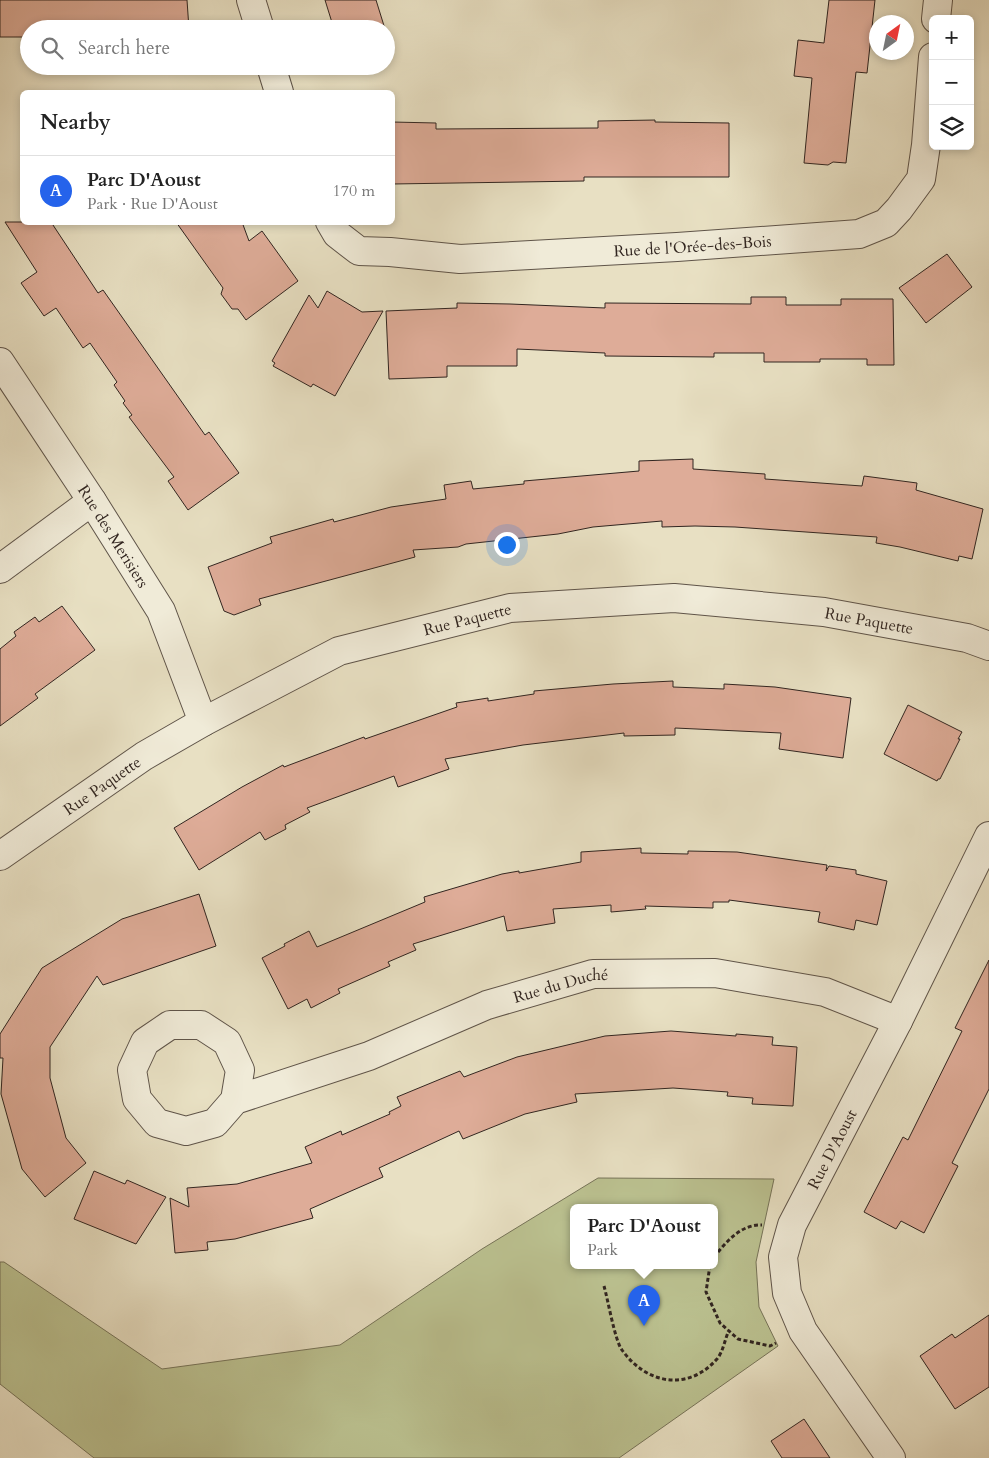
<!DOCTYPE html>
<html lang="en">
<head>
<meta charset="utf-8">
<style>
	:root { --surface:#fff; --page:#f6f6f6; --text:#222; --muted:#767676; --line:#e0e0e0; --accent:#2563eb }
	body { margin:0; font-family:Cardo,serif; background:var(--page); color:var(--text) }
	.controls { position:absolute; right:15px; top:15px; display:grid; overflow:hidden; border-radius:8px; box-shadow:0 2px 8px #0003 }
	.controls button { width:45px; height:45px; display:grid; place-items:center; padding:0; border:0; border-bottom:1px solid var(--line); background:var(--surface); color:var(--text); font:25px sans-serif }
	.compass { position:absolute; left:869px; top:15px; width:45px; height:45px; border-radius:50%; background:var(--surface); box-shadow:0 2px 8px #0003; rotate:33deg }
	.you { position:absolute; left:506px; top:544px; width:18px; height:18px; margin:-12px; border:4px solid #fff; border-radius:50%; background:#1a73e8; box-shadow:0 0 0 8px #1a73e833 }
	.badge { display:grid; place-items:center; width:32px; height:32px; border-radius:50%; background:var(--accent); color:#fff; font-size:16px; font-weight:700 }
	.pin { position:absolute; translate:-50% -41px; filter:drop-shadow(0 1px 2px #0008) }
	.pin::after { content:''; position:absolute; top:26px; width:18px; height:15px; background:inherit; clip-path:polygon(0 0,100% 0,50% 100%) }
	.popup { position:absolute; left:570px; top:1204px; width:148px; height:65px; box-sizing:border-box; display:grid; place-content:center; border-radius:8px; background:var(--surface); filter:drop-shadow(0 1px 4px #0005); font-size:16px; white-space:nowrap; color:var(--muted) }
	.popup b { font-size:19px; color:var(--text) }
	.popup::after { content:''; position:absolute; left:50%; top:100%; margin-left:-10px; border:10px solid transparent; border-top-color:var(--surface) }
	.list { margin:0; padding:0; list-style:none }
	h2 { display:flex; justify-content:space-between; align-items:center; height:65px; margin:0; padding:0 20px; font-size:21px }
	h2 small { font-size:16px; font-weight:400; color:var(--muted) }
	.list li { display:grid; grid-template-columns:32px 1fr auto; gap:15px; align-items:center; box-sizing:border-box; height:70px; padding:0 20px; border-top:1px solid var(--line) }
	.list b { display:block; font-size:19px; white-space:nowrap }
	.list p { margin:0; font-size:16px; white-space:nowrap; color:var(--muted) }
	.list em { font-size:16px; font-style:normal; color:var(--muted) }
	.icon { flex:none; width:28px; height:28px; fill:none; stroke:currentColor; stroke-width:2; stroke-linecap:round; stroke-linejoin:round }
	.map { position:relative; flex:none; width:989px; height:1458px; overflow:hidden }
	.search { position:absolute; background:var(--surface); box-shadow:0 2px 8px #0003; left:20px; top:20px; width:375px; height:55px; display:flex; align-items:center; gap:12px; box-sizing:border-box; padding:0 18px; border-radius:28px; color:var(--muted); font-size:19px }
	.panel { position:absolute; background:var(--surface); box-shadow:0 2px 8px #0003; left:20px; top:90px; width:375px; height:135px; border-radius:8px }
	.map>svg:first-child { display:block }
	.green { fill:#bbc190; stroke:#767358; fill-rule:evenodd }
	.building { fill:#deac98; stroke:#312520 }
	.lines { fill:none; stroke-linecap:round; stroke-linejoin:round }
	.minor-casing { stroke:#5f5449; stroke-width:30 }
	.path { stroke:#312520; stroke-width:3; stroke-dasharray:4 2.5; stroke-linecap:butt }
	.minor { stroke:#f0ebd8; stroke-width:28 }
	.labels { text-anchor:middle; stroke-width:4; stroke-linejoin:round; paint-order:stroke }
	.street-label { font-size:16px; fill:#312520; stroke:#f0ebd8 }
</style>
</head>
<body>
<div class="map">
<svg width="989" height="1458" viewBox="0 0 989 1458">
	<rect width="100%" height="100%" fill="#e8e0c3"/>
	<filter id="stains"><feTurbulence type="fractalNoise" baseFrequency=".004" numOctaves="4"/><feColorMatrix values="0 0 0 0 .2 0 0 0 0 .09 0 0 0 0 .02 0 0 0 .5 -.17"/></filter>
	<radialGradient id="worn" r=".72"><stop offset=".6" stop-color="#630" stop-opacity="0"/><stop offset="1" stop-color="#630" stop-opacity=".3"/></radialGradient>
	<!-- green -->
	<path class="green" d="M 598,1178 L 774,1179 L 756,1262 L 759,1307 L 778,1346 L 619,1458 L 94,1458 L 0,1384 L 0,1262 L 4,1262 L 162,1369 L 340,1345 L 482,1249 ZM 574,1207 L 714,1207 L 714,1265 L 574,1265 Z"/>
	<!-- building -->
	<path class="building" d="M 0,0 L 187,0 L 189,29 L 29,29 L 29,37 L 0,37 Z
		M 325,0 L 376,0 L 385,29 L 334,29 Z
		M 829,0 L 875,0 L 867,73 L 856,72 L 846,163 L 833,162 L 828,165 L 804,163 L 812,78 L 794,76 L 798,40 L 824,43 Z
		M 655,120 L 655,122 L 729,123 L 729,177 L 584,177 L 584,181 L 392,184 L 392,122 L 436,123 L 436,129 L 598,128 L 598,121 Z
		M 5,222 L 51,222 L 98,293 L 103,290 L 205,435 L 209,432 L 239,473 L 188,510 L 168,481 L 174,477 L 129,417 L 132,415 L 123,403 L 125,401 L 114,385 L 117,382 L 90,343 L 83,348 L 56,308 L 44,316 L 21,283 L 37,272 Z
		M 176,222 L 242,222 L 249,241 L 262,231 L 298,281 L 246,320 L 238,309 L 232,309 L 221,294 L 223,288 Z
		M 947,254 L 972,287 L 926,323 L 899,288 Z
		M 327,291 L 362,312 L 383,311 L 335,396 L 313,384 L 311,387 L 273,366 L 275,363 L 272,361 L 309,295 L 318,308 Z
		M 751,297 L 786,297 L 786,305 L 841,305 L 841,299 L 893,299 L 894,365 L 867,365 L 867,359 L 820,359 L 820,362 L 764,362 L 764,353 L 714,353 L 714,357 L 605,356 L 605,353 L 517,349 L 517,366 L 447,366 L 447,377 L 389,379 L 386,311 L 457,308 L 457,303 L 510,304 L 605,308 L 605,303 L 751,304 Z
		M 693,459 L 693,469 L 765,474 L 765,479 L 862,486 L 864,476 L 917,483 L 916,490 L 983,509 L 972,559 L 959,556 L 958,561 L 900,547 L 876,543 L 877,537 L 735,527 L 695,526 L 662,527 L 662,521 L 593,527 L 558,534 L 466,544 L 458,547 L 413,550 L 415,557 L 259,599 L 261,605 L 234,615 L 224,611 L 208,567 L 272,543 L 270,537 L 333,519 L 334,522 L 391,507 L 446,499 L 444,485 L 471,481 L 473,489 L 524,484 L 524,481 L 639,471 L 639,461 Z
		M 62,606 L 95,650 L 35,694 L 38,698 L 0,726 L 0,649 L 16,636 L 14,632 L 35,617 L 39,622 Z
		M 673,681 L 673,687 L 724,689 L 724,684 L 775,687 L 851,698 L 843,758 L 779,749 L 781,733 L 675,728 L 675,735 L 624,736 L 624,733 L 523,745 L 445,759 L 449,769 L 398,787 L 394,776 L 307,808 L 310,812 L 285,825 L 286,829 L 265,840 L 260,832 L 199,870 L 174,828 L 242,787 L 283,765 L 284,767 L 364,737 L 365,739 L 457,707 L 456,703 L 488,698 L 488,701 L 534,694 L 534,691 L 613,684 Z
		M 908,705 L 962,732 L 958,739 L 960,739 L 940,779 L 938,779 L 937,781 L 884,754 Z
		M 641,848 L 641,853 L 688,854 L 688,851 L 737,852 L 827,865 L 826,871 L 829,866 L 856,870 L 856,874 L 887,881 L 877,925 L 856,920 L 854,930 L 818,922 L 820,912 L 729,900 L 729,902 L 713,902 L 713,908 L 645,906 L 646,909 L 611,912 L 611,905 L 553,909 L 555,923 L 507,931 L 504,916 L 413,944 L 416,950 L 388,962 L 390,966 L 338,989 L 340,993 L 311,1008 L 307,999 L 288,1009 L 262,958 L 285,946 L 284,944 L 309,931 L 317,947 L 425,902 L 424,897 L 502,874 L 519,871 L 519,873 L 581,862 L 581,852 Z
		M 199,894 L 216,946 L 103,985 L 97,976 L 50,1047 L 50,1078 L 66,1138 L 86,1163 L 45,1197 L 22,1169 L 1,1094 L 3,1058 L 0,1058 L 0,1034 L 42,968 L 122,919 Z
		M 989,960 L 989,1089 L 952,1163 L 958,1166 L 924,1233 L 901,1221 L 896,1229 L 864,1212 L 903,1137 L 908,1140 L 962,1031 L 955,1028 Z
		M 671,1031 L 736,1036 L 736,1034 L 773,1037 L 772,1045 L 797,1047 L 793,1106 L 752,1104 L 753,1098 L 727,1096 L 728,1092 L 673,1088 L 575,1094 L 577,1102 L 525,1114 L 463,1139 L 459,1131 L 379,1168 L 383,1177 L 310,1209 L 313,1218 L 235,1239 L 207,1242 L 208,1250 L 175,1253 L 170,1198 L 189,1207 L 187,1188 L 237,1184 L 312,1163 L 305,1147 L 341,1131 L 342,1135 L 390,1114 L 389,1112 L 401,1106 L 397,1097 L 460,1071 L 464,1077 L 517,1057 L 605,1036 Z
		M 94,1171 L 125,1184 L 127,1180 L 166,1197 L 136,1244 L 74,1219 Z
		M 989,1315 L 989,1387 L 955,1409 L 920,1356 L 952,1334 L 955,1338 Z
		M 804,1419 L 830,1458 L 782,1458 L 771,1441 Z"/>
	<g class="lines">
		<defs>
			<g id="minor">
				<path d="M 251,0 L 260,29"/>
				<path d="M 936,19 L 938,0"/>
				<path d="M 271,66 L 279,92"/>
				<path id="s1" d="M 330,222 L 337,234 L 359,251 L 390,252 L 460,259 L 677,247 L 859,234 L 886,223 L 899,209 L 921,179 L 926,145 L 933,57"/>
				<path id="s2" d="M 0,362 L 92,501 L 161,611 L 203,722"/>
				<path d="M 0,569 L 92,501"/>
				<path id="s3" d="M 0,856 L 144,756 L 203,722 L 339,651 L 510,608 L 674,598 L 824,612 L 967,638 L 989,646"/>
				<path id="s4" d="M 235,1100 L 240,1070 L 227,1042 L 201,1025 L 170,1025 L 145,1042 L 132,1070 L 137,1099 L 157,1123 L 186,1131 L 215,1123 L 235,1100 L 369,1056 L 487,1005 L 593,974 L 715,973 L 825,992 L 898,1021"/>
				<path id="s5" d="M 891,1458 L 803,1331 L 787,1293 L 783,1257 L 792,1225 L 898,1021 L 989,836"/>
			</g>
		</defs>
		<!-- minor casing -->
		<use href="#minor" class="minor-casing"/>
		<!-- path -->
		<path class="path" d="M 714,1257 C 726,1242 741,1224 762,1225
			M 710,1265 L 706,1292 L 720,1323 L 738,1339 L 770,1346 L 776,1343
			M 604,1286 C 608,1300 615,1341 622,1350 C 646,1384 688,1392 717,1359 C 723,1352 725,1339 729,1330"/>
		<!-- minor -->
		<use href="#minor" class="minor"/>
	</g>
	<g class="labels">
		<!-- street labels -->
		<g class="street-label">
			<text dy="6" stroke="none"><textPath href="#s1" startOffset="376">Rue de l'Orée-des-Bois</textPath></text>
			<text dy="6" stroke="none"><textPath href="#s2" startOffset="208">Rue des Merisiers</textPath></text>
			<text dy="6" stroke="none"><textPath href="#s3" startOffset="529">Rue Paquette</textPath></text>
			<text dy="6" stroke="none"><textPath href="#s3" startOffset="934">Rue Paquette</textPath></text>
			<text dy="6" stroke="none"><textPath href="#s3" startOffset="124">Rue Paquette</textPath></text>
			<text dy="6" stroke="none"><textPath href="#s4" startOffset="682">Rue du Duché</textPath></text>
			<text dy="6" stroke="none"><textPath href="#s5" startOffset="351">Rue D'Aoust</textPath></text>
		</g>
	</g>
	<rect width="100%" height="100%" filter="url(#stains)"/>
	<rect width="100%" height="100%" fill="url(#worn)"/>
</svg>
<div class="controls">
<button>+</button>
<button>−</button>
<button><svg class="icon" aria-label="layers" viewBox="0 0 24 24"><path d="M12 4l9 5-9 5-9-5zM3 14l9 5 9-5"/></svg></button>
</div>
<svg class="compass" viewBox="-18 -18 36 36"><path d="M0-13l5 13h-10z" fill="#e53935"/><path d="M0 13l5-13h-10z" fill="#767676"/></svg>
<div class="you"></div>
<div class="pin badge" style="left:644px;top:1326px">A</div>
<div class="popup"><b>Parc D'Aoust</b>Park</div>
<div class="search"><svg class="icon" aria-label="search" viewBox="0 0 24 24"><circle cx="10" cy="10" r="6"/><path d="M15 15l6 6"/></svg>Search here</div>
<section class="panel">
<h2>Nearby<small></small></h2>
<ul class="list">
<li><span class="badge">A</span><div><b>Parc D'Aoust</b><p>Park · Rue D'Aoust</p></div><em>170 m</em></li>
</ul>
</section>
</div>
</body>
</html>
